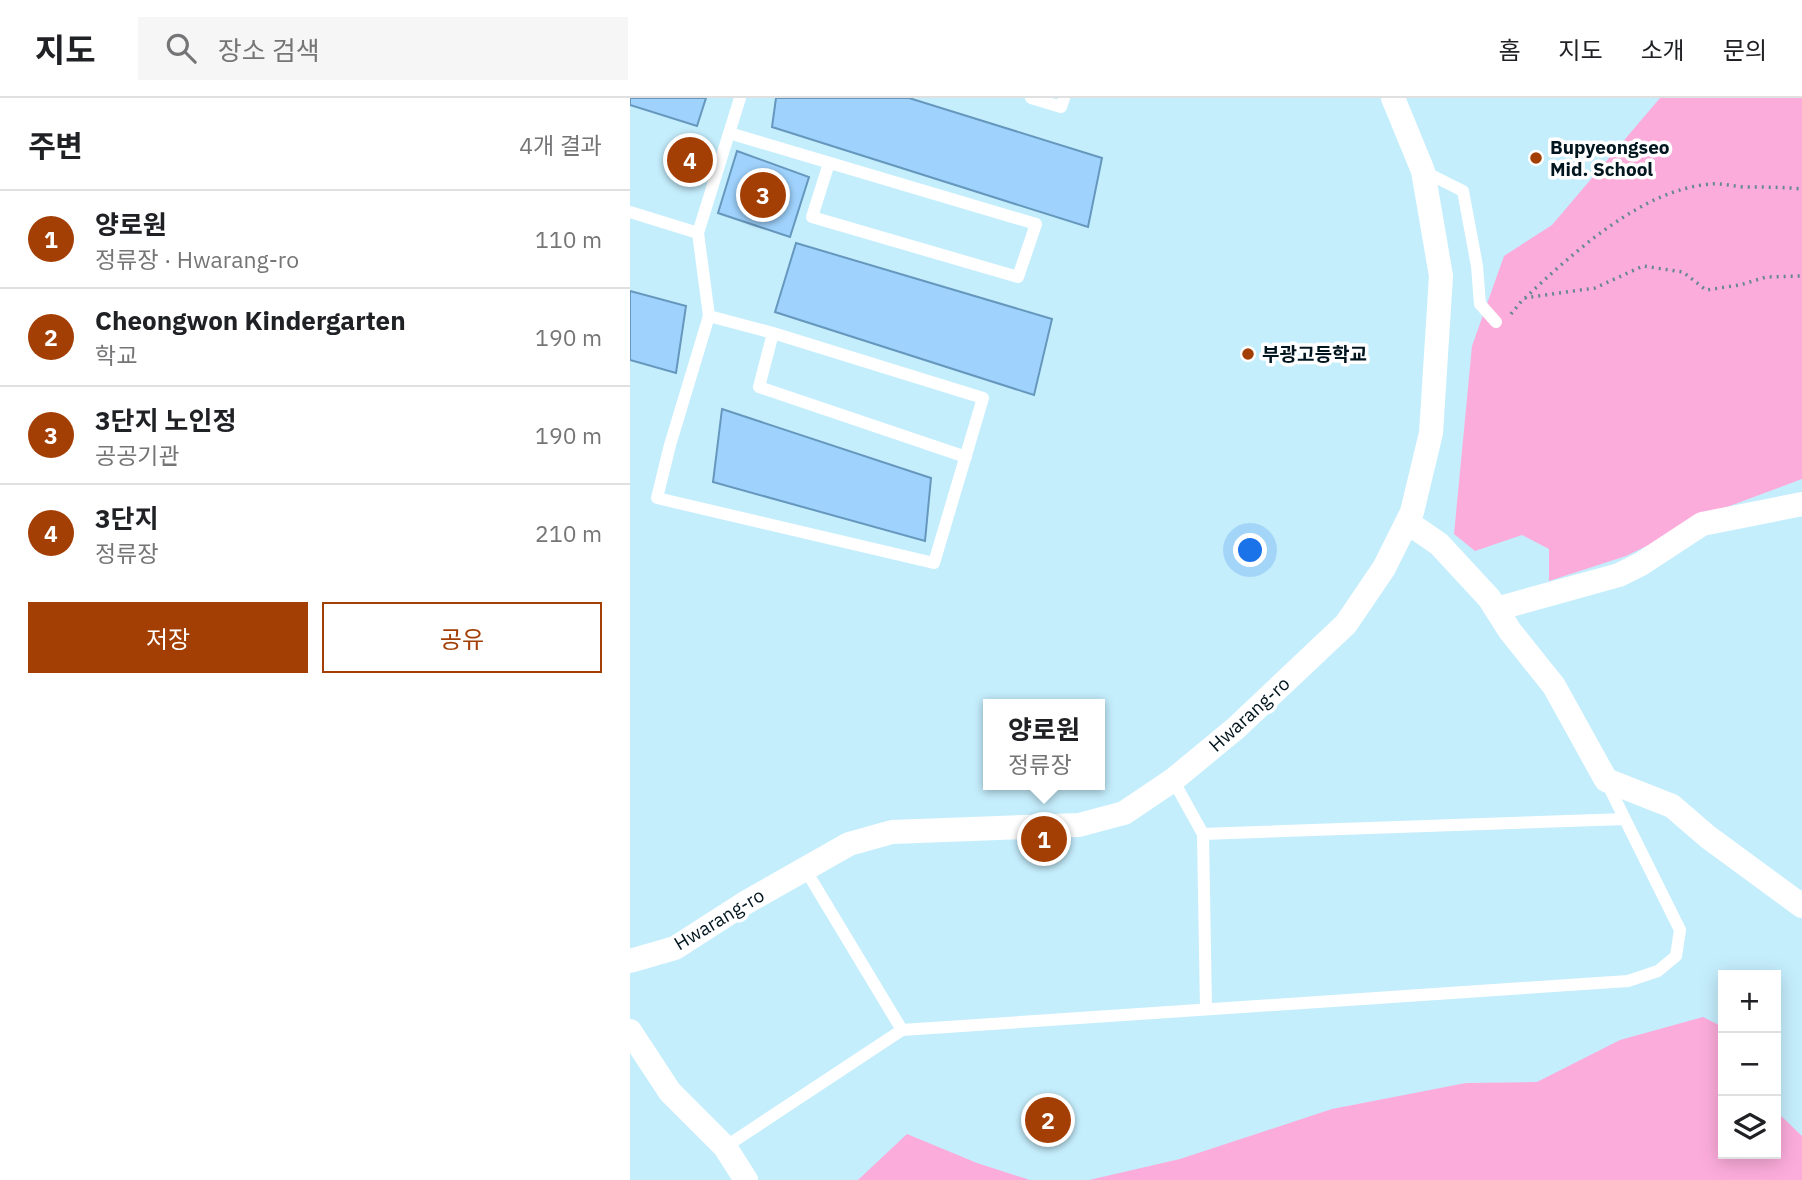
<!DOCTYPE html>
<html lang="ko">
<head>
<meta charset="utf-8">
<style>
	:root { --surface:#fff; --page:#f6f6f6; --text:#202124; --muted:#757577; --line:#e0e0e0; --accent:#a33f05 }
	body { margin:0; font-family:"IBM Plex Sans","Noto Sans KR",sans-serif; background:var(--page); color:var(--text) }
	.controls { position:absolute; right:21px; bottom:21px; display:grid; overflow:hidden; border-radius:0px; box-shadow:0 4px 18px #0003 }
	.controls button { width:63px; height:63px; display:grid; place-items:center; padding:0; border:0; border-bottom:2px solid var(--line); background:var(--surface); color:var(--text); font:35px sans-serif }
	.you { position:absolute; left:621px; top:453px; width:24px; height:24px; margin:-18px; border:5px solid #fff; border-radius:50%; background:#1a73e8; box-shadow:0 0 0 10px #1a73e833 }
	.badge { display:grid; place-items:center; width:46px; height:46px; border-radius:50%; background:var(--accent); color:#fff; font-size:23px; font-weight:700 }
	.pin { position:absolute; translate:-50% -50%; border:4px solid #fff; box-shadow:0 2px 7px #0006 }
	.popup { position:absolute; left:353px; top:601px; width:122px; height:91px; box-sizing:border-box; display:grid; place-content:center; border-radius:0px; background:var(--surface); filter:drop-shadow(0 2px 5px #0005); font-size:23px; white-space:nowrap; color:var(--muted) }
	.popup b { font-size:26px; color:var(--text) }
	.popup::after { content:''; position:absolute; left:50%; top:100%; margin-left:-14px; border:14px solid transparent; border-top-color:var(--surface) }
	.list { margin:0; padding:0; list-style:none }
	h2 { display:flex; justify-content:space-between; align-items:center; height:91px; margin:0; padding:0 28px; font-size:30px }
	h2 small { font-size:23px; font-weight:400; color:var(--muted) }
	.list li { display:grid; grid-template-columns:46px 1fr auto; gap:21px; align-items:center; box-sizing:border-box; height:98px; padding:0 28px; border-top:2px solid var(--line) }
	.list b { display:block; font-size:26px; white-space:nowrap }
	.list p { margin:0; font-size:23px; white-space:nowrap; color:var(--muted) }
	.list em { font-size:23px; font-style:normal; color:var(--muted) }
	.actions { display:flex; gap:14px; padding:21px 28px }
	.actions a { flex:1; padding:16px 0; border:2px solid var(--accent); border-radius:0px; text-align:center; font-size:24px; color:var(--accent) }
	.actions .main { background:var(--accent); color:#fff }
	.icon { flex:none; width:38px; height:38px; fill:none; stroke:currentColor; stroke-width:2; stroke-linecap:round; stroke-linejoin:round }
	.map { position:relative; flex:none; width:1172px; height:1082px; overflow:hidden }
	header { display:flex; align-items:center; gap:42px; box-sizing:border-box; height:98px; padding:0 35px; background:var(--surface); border-bottom:2px solid var(--line) }
	header strong { font-size:33px }
	nav { display:flex; gap:38px; margin-inline-start:auto; font-size:24px }
	.search { width:490px; height:63px; background:var(--page); display:flex; align-items:center; gap:18px; box-sizing:border-box; padding:0 24px; border-radius:0px; color:var(--muted); font-size:26px }
	main { display:flex }
	aside { flex:1; background:var(--surface) }
	.map>svg:first-child { display:block }
	.green { fill:#fcacdb }
	.building { fill:#9fd3fd; stroke:#6697bd; stroke-width:2 }
	.lines { fill:none; stroke-linecap:round; stroke-linejoin:round }
	.path { stroke:#678793; stroke-width:3.5; stroke-dasharray:2 5; stroke-linecap:butt }
	.service { stroke:#fff; stroke-width:12 }
	.minor { stroke:#fff; stroke-width:24 }
	.poi-dot { fill:#a33f05; stroke:#fff; stroke-width:2.5 }
	.labels { text-anchor:middle; stroke-width:7; stroke-linejoin:round; paint-order:stroke }
	.poi-label { font-size:19px; font-weight:bold; fill:#00151e; stroke:#fff; text-anchor:start }
	.street-label { font-size:19px; fill:#00151e; stroke:#fff }
</style>
</head>
<body>
<header>
<strong>지도</strong>
<div class="search"><svg class="icon" aria-label="search" viewBox="0 0 24 24"><circle cx="10" cy="10" r="6"/><path d="M15 15l6 6"/></svg>장소 검색</div>
<nav><a>홈</a><a>지도</a><a>소개</a><a>문의</a></nav>
</header>
<main>
<aside>
<h2>주변<small>4개 결과</small></h2>
<ul class="list">
<li><span class="badge">1</span><div><b>양로원</b><p>정류장 · Hwarang-ro</p></div><em>110 m</em></li>
<li><span class="badge">2</span><div><b>Cheongwon Kindergarten</b><p>학교</p></div><em>190 m</em></li>
<li><span class="badge">3</span><div><b>3단지 노인정</b><p>공공기관</p></div><em>190 m</em></li>
<li><span class="badge">4</span><div><b>3단지</b><p>정류장</p></div><em>210 m</em></li>
</ul>
<div class="actions"><a class="main">저장</a><a>공유</a></div>
</aside>
<div class="map">
<svg width="1172" height="1082" viewBox="0 0 1172 1082">
	<rect width="100%" height="100%" fill="#c5eefd"/>
	<!-- green -->
	<path class="green" d="M 1030,0 L 1172,0 L 1172,381 L 1097,409 L 996,458 L 919,483 L 919,451 L 892,437 L 845,453 L 824,436 L 842,248 L 874,158 L 922,127 Z
		M 1073,919 L 1093,929 L 1093,1056 L 1146,1056 L 1146,1013 L 1172,1038 L 1172,1082 L 459,1082 L 550,1061 L 702,1011 L 836,985 L 907,984 L 990,942 Z
		M 277,1036 L 347,1065 L 400,1082 L 228,1082 Z"/>
	<!-- building -->
	<path class="building" d="M 0,0 L 76,0 L 67,28 L 0,7 Z
		M 146,0 L 279,0 L 472,60 L 458,129 L 142,29 Z
		M 107,53 L 179,79 L 160,139 L 88,115 Z
		M 166,145 L 422,221 L 404,297 L 145,214 Z
		M 0,193 L 56,208 L 46,275 L 0,262 Z
		M 92,311 L 301,380 L 295,443 L 83,384 Z"/>
	<g class="lines">
		<!-- path -->
		<path class="path" d="M 895,200 C 943,155 1012,91 1081,86 C 1091,85 1102,88 1113,89 C 1133,89 1152,89 1172,91
			M 881,216 L 894,200 L 965,190 L 1013,168 L 1053,174 L 1076,192 L 1110,187 L 1136,179 L 1172,178"/>
		<!-- service -->
		<path class="service" d="M 401,0 L 431,9 L 434,0
			M 99,35 L 406,126 L 388,179 L 182,119 L 199,65
			M 793,73 L 833,93 L 847,168 L 850,206 L 866,224
			M 0,114 L 68,135 L 110,0
			M 68,135 L 79,218 L 40,347 L 27,400 L 304,465 L 353,300 L 143,235 L 129,289 L 336,359
			M 79,218 L 143,235
			M 543,682 L 573,736 L 995,721
			M 573,736 L 576,911
			M 175,771 L 272,932
			M 95,1049 L 272,932 L 998,883 L 1028,873 L 1046,858 L 1050,832 L 977,685"/>
		<!-- minor -->
		<path class="minor" d="M 777,424 L 809,446 L 859,500 L 880,533 L 924,588 L 976,682 L 1042,708 L 1078,739 L 1172,808
			M 866,511 L 989,477 L 1011,466 L 1072,426 L 1172,406
			M 0,863 L 45,850 L 115,805 L 219,746 L 262,734 L 449,727 L 494,715 L 543,682 L 606,630 L 716,526 L 754,470 L 782,414 L 801,335 L 811,178 L 793,73 L 763,0
			M 0,933 L 40,994 L 95,1049 L 116,1082"/>
	</g>
	<!-- markers -->
	<g class="poi-dot">
		<circle cx="906" cy="60" r="7"/>
		<circle cx="618" cy="256" r="7"/>
	</g>
	<g class="labels">
		<!-- poi labels -->
		<g class="poi-label">
			<text x="920" y="56">Bupyeongseo<tspan x="920" dy="22">Mid. School</tspan></text>
			<text x="632" y="263">부광고등학교</text>
		</g>
		<!-- street labels -->
		<g class="street-label">
			<text transform="translate(619 616) rotate(-42)" y="7">Hwarang-ro</text>
			<text transform="translate(89 821) rotate(-31)" y="7">Hwarang-ro</text>
		</g>
	</g>
</svg>
<div class="controls">
<button>+</button>
<button>−</button>
<button><svg class="icon" aria-label="layers" viewBox="0 0 24 24"><path d="M12 4l9 5-9 5-9-5zM3 14l9 5 9-5"/></svg></button>
</div>
<div class="you"></div>
<div class="pin badge" style="left:414px;top:741px">1</div>
<div class="popup"><b>양로원</b>정류장</div>
<div class="pin badge" style="left:418px;top:1022px">2</div>
<div class="pin badge" style="left:133px;top:97px">3</div>
<div class="pin badge" style="left:60px;top:62px">4</div>
</div>
</main>
</body>
</html>
